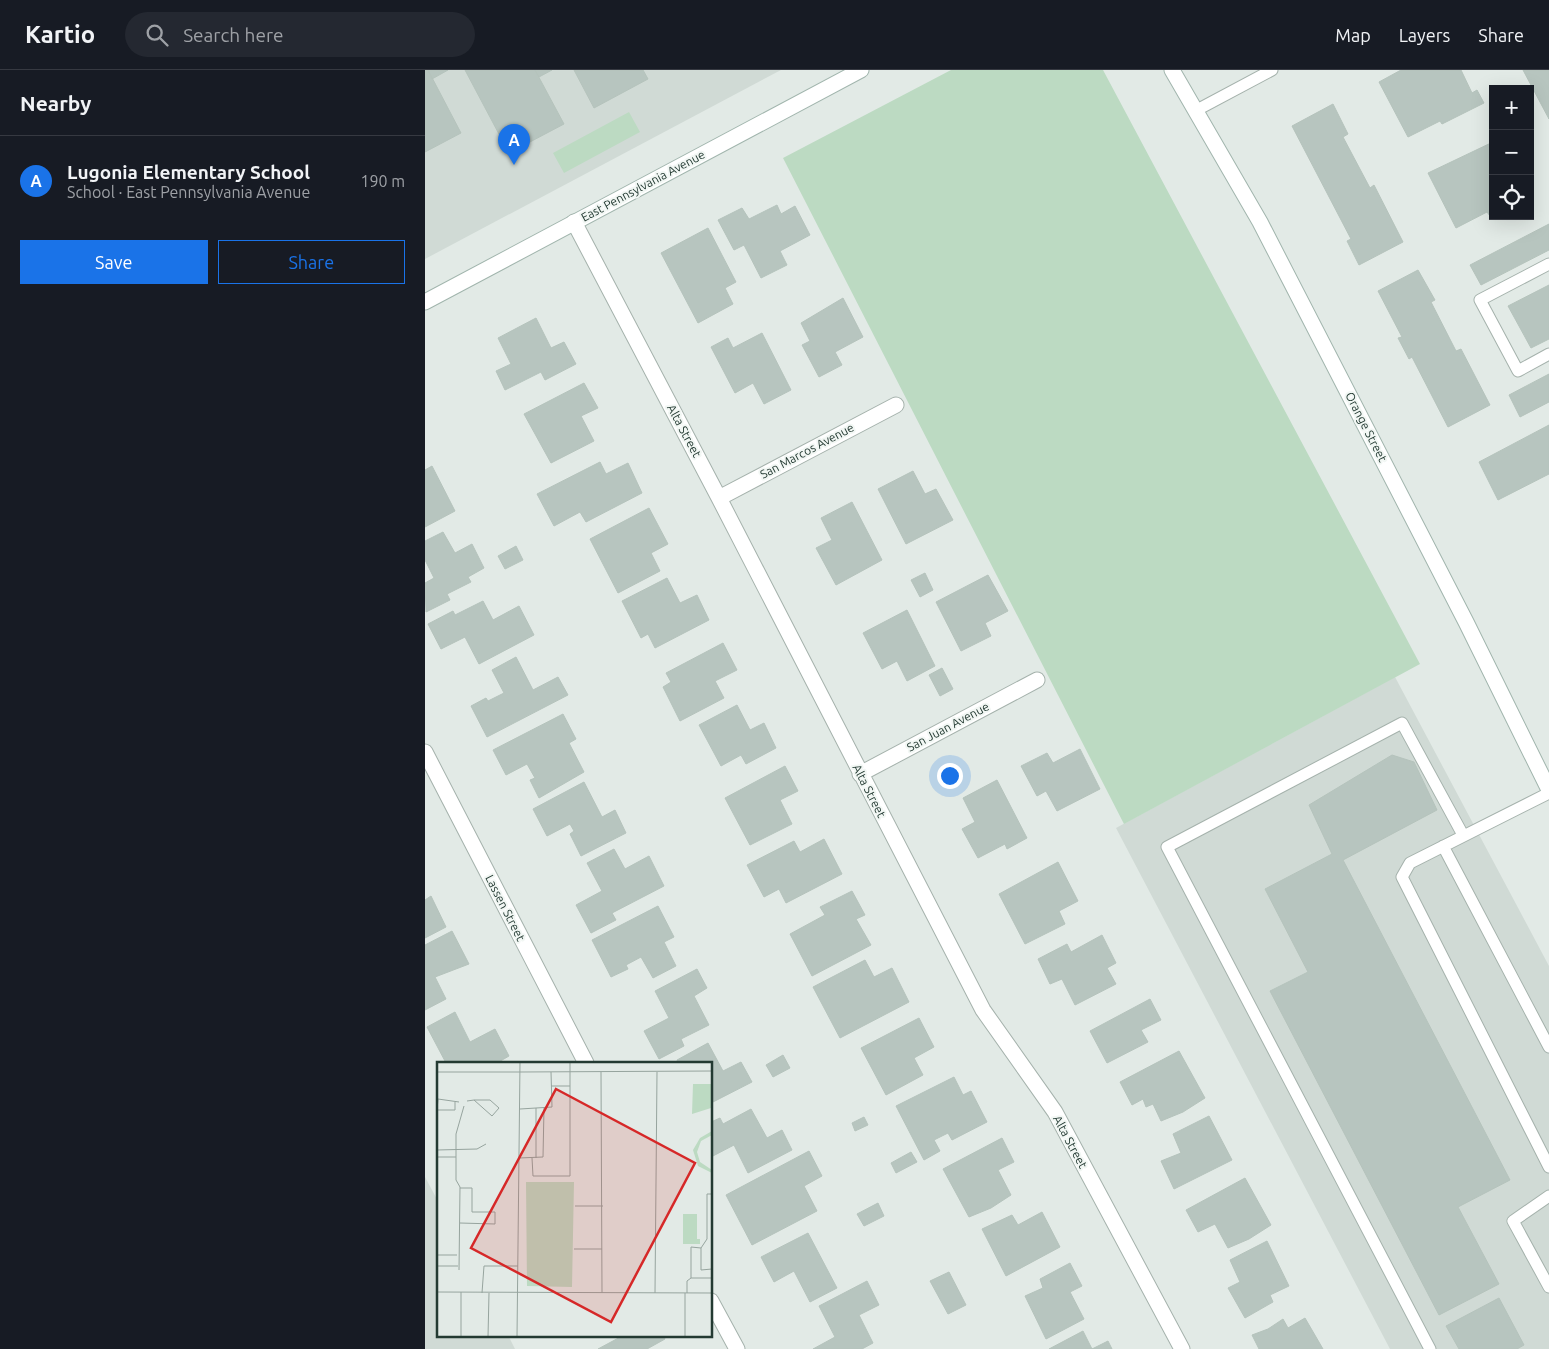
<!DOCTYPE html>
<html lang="en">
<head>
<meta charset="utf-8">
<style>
	:root { --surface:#171b24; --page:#242831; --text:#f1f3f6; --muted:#9ea1a6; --line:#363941; --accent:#1a73e8 }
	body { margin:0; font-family:Ubuntu,sans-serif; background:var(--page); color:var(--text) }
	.controls { position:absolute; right:15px; top:15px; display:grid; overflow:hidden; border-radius:0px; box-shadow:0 5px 20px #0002 }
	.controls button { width:45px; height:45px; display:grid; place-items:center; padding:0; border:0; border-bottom:1px solid var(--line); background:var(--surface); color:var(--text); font:25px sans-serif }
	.you { position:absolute; left:524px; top:705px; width:18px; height:18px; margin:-12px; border:4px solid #fff; border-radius:50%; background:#1a73e8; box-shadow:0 0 0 8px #1a73e833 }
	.badge { display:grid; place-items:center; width:32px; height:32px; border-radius:50%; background:var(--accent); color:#fff; font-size:16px; font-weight:700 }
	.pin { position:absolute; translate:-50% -41px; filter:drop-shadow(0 1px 2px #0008) }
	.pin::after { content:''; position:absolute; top:26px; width:18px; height:15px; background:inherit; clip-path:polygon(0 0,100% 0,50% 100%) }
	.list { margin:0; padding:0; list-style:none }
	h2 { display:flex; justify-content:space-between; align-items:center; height:65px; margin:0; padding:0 20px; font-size:21px }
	h2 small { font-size:16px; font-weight:400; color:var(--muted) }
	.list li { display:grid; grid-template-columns:32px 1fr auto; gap:15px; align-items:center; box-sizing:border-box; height:90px; padding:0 20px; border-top:1px solid var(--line) }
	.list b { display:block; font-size:19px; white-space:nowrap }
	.list p { margin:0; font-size:16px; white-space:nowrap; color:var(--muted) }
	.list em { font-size:16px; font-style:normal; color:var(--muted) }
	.actions { display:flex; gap:10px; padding:15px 20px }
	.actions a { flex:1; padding:11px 0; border:1px solid var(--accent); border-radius:0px; text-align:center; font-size:18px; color:var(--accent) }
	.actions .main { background:var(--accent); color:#fff }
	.icon { flex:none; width:28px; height:28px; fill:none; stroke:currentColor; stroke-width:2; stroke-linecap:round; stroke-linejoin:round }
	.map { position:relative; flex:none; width:1124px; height:1279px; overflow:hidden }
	header { display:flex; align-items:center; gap:30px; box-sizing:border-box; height:70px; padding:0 25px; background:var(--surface); border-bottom:1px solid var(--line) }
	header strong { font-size:24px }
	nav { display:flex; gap:28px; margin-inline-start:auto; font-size:18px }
	.search { width:350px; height:45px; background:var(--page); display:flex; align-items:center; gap:12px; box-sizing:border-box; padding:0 18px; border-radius:28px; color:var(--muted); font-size:19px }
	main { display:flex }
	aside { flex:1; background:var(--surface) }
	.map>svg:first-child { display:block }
	.built { fill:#d0dad5 }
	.green { fill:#bcdac2 }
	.building { fill:#b7c5bf; stroke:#b5c3bc }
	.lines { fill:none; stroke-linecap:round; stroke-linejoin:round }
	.lane-casing { stroke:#a5b2ac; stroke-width:13 }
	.street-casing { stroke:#a5b2ac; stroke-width:17 }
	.secondary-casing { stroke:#a1b5ad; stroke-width:17 }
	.lane { stroke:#fff; stroke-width:11 }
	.street { stroke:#fff; stroke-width:15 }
	.secondary { stroke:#fff; stroke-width:15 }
	.labels { text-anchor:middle; stroke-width:4; stroke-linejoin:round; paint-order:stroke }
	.street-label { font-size:12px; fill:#233a32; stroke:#f2f7f4 }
	.inset-road { fill:none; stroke:#96a49e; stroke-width:1 }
	.view { fill:#d62828; fill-opacity:0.15; stroke:#d62828; stroke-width:2.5 }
	.inset-edge { fill:none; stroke:#233a32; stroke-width:2.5 }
</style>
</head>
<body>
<header>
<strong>Kartio</strong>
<div class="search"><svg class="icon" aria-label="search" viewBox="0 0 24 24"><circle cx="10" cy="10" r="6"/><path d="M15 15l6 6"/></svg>Search here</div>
<nav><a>Map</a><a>Layers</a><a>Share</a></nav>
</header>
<main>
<aside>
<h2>Nearby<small></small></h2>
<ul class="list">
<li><span class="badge">A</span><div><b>Lugonia Elementary School</b><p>School · East Pennsylvania Avenue</p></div><em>190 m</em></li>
</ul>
<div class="actions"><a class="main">Save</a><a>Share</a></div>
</aside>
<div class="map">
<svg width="1124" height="1279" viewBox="0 0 1124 1279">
	<rect width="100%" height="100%" fill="#e2eae6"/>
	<!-- built -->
	<path class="built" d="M 0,0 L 356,0 L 0,189 Z
		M 970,607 L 1124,896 L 1124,1279 L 965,1279 L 691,758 Z
		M 0,1107 L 14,1133 L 14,1265 L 83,1265 L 90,1279 L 0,1279 Z"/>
	<!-- green -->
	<path class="green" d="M 526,0 L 678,0 L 995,594 L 699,754 L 358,88 Z
		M 204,42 L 215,62 L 139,103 L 128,83 Z"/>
	<!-- building -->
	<path class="building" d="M 0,0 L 3,0 L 36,63 L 0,82 Z
		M 3,0 L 23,0 L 7,9 Z
		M 40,0 L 110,0 L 139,54 L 84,83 Z
		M 110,0 L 127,0 L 114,7 Z
		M 149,0 L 218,0 L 223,9 L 169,38 Z
		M 976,0 L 1036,0 L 1047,23 L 1052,20 L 1059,33 L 1017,54 L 1015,51 L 983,67 L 954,12 Z
		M 1098,0 L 1124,0 L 1124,49 Z
		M 908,34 L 923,64 L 918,67 L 945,118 L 949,115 L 978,172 L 934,195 L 922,171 L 926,169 L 867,56 Z
		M 1068,72 L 1068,145 L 1065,146 L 1062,142 L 1031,158 L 1003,103 Z
		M 352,135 L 356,144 L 370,136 L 385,165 L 355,181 L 362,195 L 336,208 L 319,175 L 309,180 L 293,150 L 317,138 L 324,149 Z
		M 1124,154 L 1124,180 L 1056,215 L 1045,195 Z
		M 283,158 L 311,212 L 300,218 L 308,234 L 273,253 L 236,183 Z
		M 993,200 L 1010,230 L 1006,232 L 1031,281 L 1036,279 L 1065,335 L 1023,357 L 987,287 L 984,289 L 973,268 L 977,267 L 953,221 Z
		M 1124,215 L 1124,269 L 1106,278 L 1083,236 Z
		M 418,228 L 438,267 L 410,282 L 417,295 L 394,307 L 377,275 L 385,271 L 376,253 Z
		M 111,248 L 126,278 L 139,272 L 151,294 L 120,310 L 116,302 L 80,320 L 71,301 L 86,294 L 73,268 Z
		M 337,263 L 366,320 L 339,334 L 328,313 L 310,323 L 286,277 L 303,268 L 308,278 Z
		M 1124,304 L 1124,332 L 1095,347 L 1084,325 Z
		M 159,313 L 173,338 L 156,346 L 169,371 L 126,393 L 99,344 Z
		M 1124,355 L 1124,404 L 1073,430 L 1054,392 Z
		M 175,392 L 181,404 L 203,393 L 217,423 L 161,452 L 155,442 L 129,456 L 112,424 Z
		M 7,396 L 30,441 L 0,457 L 0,400 Z
		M 488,401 L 500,424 L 511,419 L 528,450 L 481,474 L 453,419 Z
		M 427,432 L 457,490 L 411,515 L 391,478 L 407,470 L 396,448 Z
		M 224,438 L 243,474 L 226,483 L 235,501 L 193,523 L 165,469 Z
		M 18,462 L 30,483 L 47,474 L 59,498 L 43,507 L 46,512 L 22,524 L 25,530 L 1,542 L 0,513 L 9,508 L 0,490 L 0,471 Z
		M 91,476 L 98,490 L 80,499 L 73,486 Z
		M 500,503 L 508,520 L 495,527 L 486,510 Z
		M 563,505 L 583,541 L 560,553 L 566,566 L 536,581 L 511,532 Z
		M 242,508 L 255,533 L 272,525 L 284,550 L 230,578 L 223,564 L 216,568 L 197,531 Z
		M 58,531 L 68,550 L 94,536 L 109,565 L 54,594 L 40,567 L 16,579 L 3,554 L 28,541 L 30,545 Z
		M 482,540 L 510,596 L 482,611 L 472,591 L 457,599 L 438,563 Z
		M 298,573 L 312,600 L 290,611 L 299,628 L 255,651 L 238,617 L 246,612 L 241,603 Z
		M 91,587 L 108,620 L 133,607 L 143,625 L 62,667 L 46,636 L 61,628 L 63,631 L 79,623 L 67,600 Z
		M 517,598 L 528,619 L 515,626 L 504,605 Z
		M 312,635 L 325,660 L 339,653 L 351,678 L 321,694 L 316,685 L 296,696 L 274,655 Z
		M 138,644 L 151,669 L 144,673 L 159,702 L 114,728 L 105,710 L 110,708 L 102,694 L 81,705 L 68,680 Z
		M 655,679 L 675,719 L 632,741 L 621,721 L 612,726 L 596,696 L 622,683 L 628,693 Z
		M 967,685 L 989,692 L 1012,740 L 918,790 L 1085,1110 L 1033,1137 L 1074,1214 L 1014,1245 L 845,921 L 883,902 L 840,819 L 907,784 L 884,735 Z
		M 360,696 L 373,721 L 355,730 L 367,754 L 325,775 L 300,728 Z
		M 572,710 L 602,768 L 582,779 L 580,774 L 553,788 L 537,759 L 550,752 L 538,728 Z
		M 159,712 L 177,747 L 190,740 L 201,763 L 156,786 L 145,764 L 149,761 L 145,754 L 122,766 L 108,739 Z
		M 399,769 L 417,804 L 361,833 L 354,819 L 339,827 L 322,795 L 369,771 L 375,782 Z
		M 189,779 L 200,799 L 224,786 L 239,816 L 187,843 L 191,850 L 166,863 L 151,835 L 177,821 L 162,793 Z
		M 633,792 L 653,831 L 634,841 L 640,854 L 600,874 L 574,824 Z
		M 427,821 L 440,845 L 431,849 L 446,875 L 387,906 L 365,864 L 400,845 L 395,837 Z
		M 6,826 L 21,857 L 0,868 L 0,830 Z
		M 233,836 L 249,867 L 239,872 L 251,896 L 228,908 L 216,887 L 201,895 L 203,899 L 186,907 L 167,870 Z
		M 27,861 L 44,894 L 10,907 L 21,929 L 0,940 L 0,875 Z
		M 677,865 L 691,893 L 682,898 L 691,914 L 650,935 L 637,909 L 625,914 L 613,889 L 642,874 L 646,882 Z
		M 440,890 L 449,907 L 467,898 L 484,932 L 415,968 L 388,917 Z
		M 272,899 L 282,918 L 269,926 L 284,955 L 256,969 L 259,976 L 234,989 L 219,961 L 244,948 L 230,921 Z
		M 725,929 L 736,950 L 716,960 L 723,972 L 682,993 L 665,961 Z
		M 30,942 L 45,972 L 70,959 L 84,986 L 72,993 L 21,993 L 2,957 Z
		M 494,948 L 509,977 L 489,988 L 498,1005 L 461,1025 L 436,978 Z
		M 283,973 L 298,1001 L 316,992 L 327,1012 L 286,1033 L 286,993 L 253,993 L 252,990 Z
		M 754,981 L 780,1028 L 758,1042 L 736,1051 L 728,1034 L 721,1037 L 718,1029 L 707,1035 L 695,1012 Z
		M 358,985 L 365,998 L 348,1007 L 341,995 Z
		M 529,1007 L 538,1025 L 546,1021 L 562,1052 L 527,1070 L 523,1063 L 509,1070 L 515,1081 L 499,1090 L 471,1036 Z
		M 326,1039 L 342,1068 L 357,1060 L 367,1080 L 323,1103 L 309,1075 L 286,1087 L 286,1052 L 295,1048 L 298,1054 Z
		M 784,1046 L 807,1090 L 749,1119 L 736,1091 L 756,1083 L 748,1064 Z
		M 439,1047 L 443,1055 L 430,1061 L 427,1053 Z
		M 577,1068 L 589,1092 L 573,1100 L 586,1125 L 566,1138 L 544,1147 L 518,1099 Z
		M 384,1081 L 397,1106 L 379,1116 L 392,1141 L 327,1175 L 301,1125 Z
		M 486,1082 L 492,1092 L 471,1103 L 466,1093 Z
		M 820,1108 L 846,1155 L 824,1169 L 803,1178 L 790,1154 L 773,1162 L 761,1140 Z
		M 453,1133 L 459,1146 L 439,1156 L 432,1144 Z
		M 617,1142 L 635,1177 L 581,1206 L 557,1159 L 587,1145 L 593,1155 Z
		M 383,1163 L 412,1218 L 385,1232 L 369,1201 L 349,1212 L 336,1187 Z
		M 842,1171 L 864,1216 L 845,1225 L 848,1232 L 820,1248 L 803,1218 L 815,1212 L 805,1190 Z
		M 645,1193 L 657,1216 L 645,1222 L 659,1249 L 621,1269 L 600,1226 L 618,1218 L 615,1209 Z
		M 524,1202 L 541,1235 L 523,1244 L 505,1211 Z
		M 442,1211 L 454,1235 L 434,1245 L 448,1273 L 437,1279 L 388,1279 L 410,1267 L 394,1236 Z
		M 1074,1228 L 1099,1275 L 1092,1279 L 1034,1279 L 1021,1256 Z
		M 880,1248 L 898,1279 L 834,1279 L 827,1265 L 843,1259 L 858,1249 L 863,1258 Z
		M 658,1261 L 667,1279 L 624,1279 Z
		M 199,1265 L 238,1265 L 240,1269 L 222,1279 L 173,1279 Z
		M 683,1271 L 687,1279 L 667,1279 Z"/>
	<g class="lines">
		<defs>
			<path id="lane" d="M 770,41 L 847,0
				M 1124,194 L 1055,230 L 1093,301 L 1124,284
				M 1124,723 L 985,793 L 977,807 L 1124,1097
				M 1018,776 L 1124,977
				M 1124,1126 L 1088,1151 L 1124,1217
				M 1005,1279 L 742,777 L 977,653 L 1038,765"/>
			<path id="street" d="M 149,152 L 294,428 L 558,940 L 630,1042 L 757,1279
				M 294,428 L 471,335
				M 0,682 L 161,993
				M 435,704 L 612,610
				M 286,1231 L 312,1279"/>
			<path id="secondary" d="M 747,0 L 835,152 L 1041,552 L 1124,720
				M 0,232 L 436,0"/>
		</defs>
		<!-- lane casing -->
		<use href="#lane" class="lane-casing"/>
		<!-- street casing -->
		<use href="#street" class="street-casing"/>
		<!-- secondary casing -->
		<use href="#secondary" class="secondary-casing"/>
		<!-- lane -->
		<use href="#lane" class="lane"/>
		<!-- street -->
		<use href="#street" class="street"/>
		<!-- secondary -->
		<use href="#secondary" class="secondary"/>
	</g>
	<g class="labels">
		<!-- street labels -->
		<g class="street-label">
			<text transform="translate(218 116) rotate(-28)" y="4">East Pennsylvania Avenue</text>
			<text transform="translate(941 357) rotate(63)" y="4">Orange Street</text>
			<text transform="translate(259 361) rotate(62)" y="4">Alta Street</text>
			<text transform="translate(382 381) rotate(-28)" y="4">San Marcos Avenue</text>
			<text transform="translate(523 657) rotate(-28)" y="4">San Juan Avenue</text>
			<text transform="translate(444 721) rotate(63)" y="4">Alta Street</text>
			<text transform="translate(80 838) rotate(63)" y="4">Lassen Street</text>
			<text transform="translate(645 1072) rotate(62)" y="4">Alta Street</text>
		</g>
	</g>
	<!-- overview -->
	<g transform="translate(12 992)">
		<rect width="275" height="275" fill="#e2eae6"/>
		<path d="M 256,22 L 275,22 L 274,46 L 255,52 ZM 275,69 L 275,73 L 264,79 L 260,90 L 263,100 L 275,108 L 275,111 L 261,104 L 256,88 L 263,76 ZM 89,120 L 137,120 L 135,225 L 90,224 ZM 246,152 L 260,152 L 260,177 L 263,177 L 263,182 L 246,182 Z" fill="#bcdac2"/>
		<path class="inset-road" d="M 0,10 L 83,10M 83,10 L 275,9M 164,10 L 165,231M 114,24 L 133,24 L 133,0M 30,39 L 37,38 L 53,38 L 62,46 L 55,54 L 37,38M 18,40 L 18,48 L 0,48 L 1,37 L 22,40M 83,47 L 115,45 L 114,10M 0,88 L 40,87 L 49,82M 0,95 L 19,95M 82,96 L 106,95 L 107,46M 95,96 L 96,114 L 133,114 L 133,24M 99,96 L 99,46M 23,126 L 35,126 L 35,150 L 58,150 L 58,162 L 23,161M 138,144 L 166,144M 264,186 L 270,177 L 270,132 L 275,132M 137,187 L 165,187M 0,193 L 20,193M 0,204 L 21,204M 22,208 L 23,125 L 19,118 L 19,72 L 27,44M 254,216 L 275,216M 0,230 L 275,231M 45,231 L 47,204 L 81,204M 218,231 L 220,10M 248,231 L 248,275M 250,231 L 250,219 L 254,216 L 254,185 L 264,186 L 264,208 L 275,207M 24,275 L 24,230M 51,275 L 52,231M 80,275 L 83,0"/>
		<path class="view" d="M 119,27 L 258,101 L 174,260 L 34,186 Z"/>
		<rect width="275" height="275" class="inset-edge"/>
	</g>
</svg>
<div class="controls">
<button>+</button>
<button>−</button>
<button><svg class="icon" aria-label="locate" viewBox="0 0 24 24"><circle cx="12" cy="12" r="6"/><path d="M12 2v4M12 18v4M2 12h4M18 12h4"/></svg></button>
</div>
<div class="you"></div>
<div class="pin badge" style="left:89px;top:95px">A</div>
</div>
</main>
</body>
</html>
